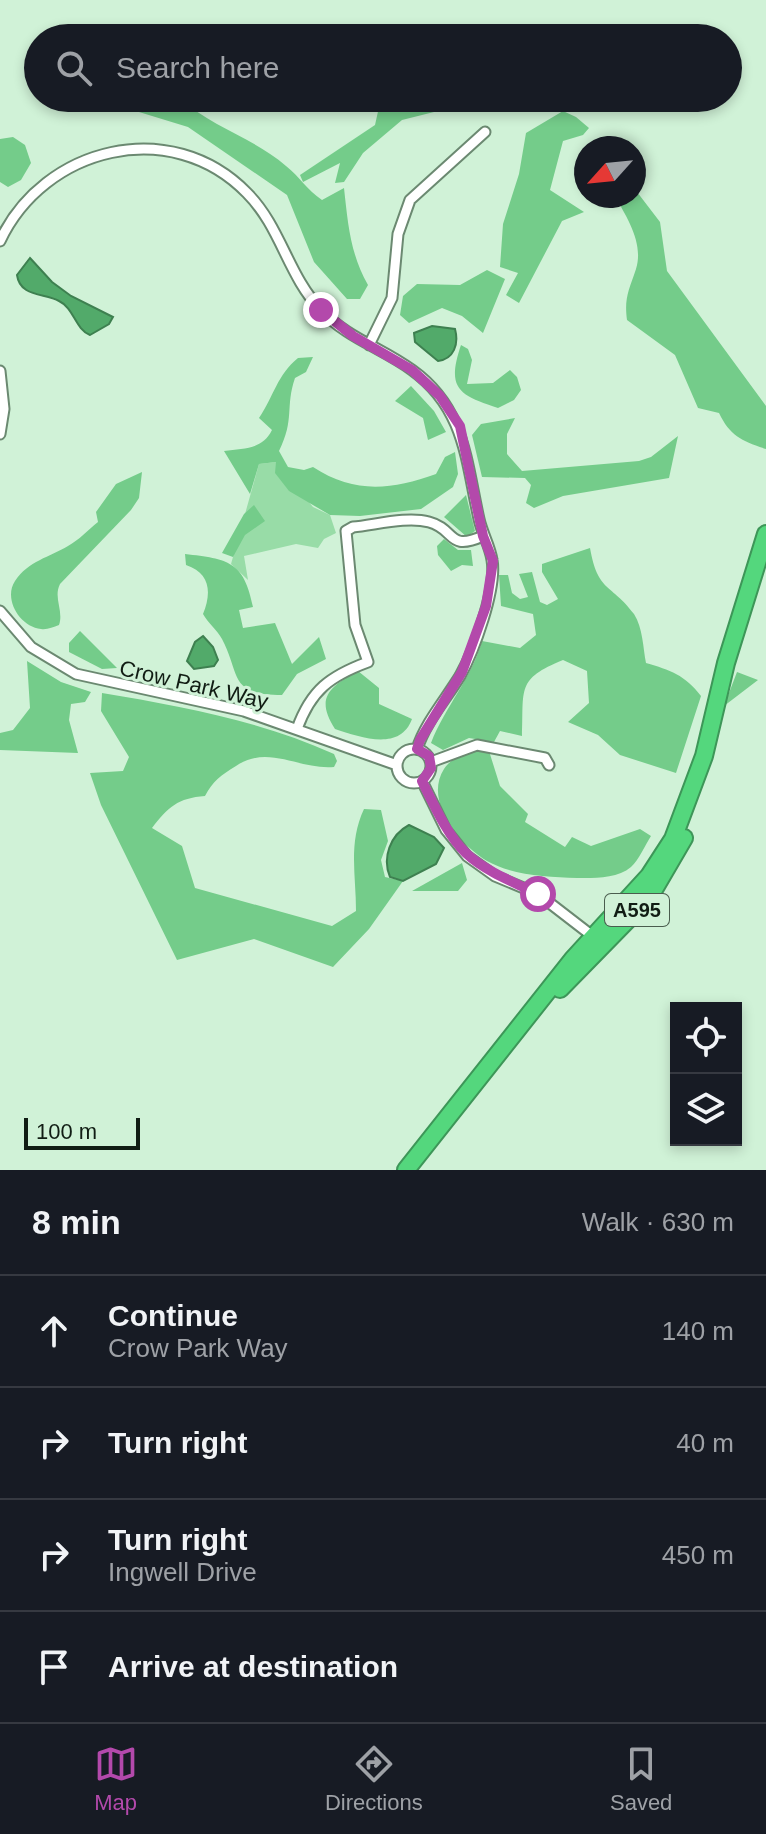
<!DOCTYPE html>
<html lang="en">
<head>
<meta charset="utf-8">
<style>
	:root { --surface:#171b24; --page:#20242c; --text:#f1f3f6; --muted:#9ea1a6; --line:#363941; --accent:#b349ab }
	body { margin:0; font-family:Helvetica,sans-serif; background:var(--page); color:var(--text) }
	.controls { position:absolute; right:24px; bottom:24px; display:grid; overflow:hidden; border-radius:0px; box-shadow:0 4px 12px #0003 }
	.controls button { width:72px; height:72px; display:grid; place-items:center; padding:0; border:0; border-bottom:2px solid var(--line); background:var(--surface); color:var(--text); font:40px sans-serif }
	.compass { position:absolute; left:574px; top:136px; width:72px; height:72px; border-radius:50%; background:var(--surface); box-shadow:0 4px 12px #0003; rotate:243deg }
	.scale { position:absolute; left:24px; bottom:20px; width:116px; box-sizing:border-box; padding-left:8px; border:4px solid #111d14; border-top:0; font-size:22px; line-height:28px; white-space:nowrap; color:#111d14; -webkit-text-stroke:6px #d0f2d7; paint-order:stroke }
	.stop { position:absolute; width:24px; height:24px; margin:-18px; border:6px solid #b349ab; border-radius:50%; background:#fff }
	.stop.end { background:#b349ab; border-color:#fff; box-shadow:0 2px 8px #0008 }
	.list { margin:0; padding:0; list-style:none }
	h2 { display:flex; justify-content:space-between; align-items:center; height:104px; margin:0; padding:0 32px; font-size:34px }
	h2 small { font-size:26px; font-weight:400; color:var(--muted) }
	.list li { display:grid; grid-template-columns:52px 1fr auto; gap:24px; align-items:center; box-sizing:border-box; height:112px; padding:0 32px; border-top:2px solid var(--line) }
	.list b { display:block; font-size:30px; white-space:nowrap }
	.list p { margin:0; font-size:26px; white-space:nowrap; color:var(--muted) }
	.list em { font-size:26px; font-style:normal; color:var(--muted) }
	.icon { flex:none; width:44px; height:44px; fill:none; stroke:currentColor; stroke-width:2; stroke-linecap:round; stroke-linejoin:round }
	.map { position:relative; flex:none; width:766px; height:1170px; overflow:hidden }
	.search { position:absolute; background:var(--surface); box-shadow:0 4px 12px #0003; left:24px; right:24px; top:24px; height:88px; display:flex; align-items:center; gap:20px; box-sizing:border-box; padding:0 28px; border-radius:44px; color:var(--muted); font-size:30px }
	.sheet { height:552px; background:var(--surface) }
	nav { display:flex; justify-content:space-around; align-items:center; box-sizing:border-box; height:112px; border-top:2px solid var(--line); background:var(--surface); font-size:22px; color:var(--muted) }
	nav a { display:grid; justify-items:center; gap:4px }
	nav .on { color:var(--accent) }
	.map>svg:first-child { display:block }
	.green { fill:#98dca7 }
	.forest { fill:#74cc8a }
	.water { fill:#52aa6a; stroke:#3e8050; stroke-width:2 }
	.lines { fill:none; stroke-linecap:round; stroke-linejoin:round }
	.street-casing { stroke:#6b8971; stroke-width:13 }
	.highway-casing { stroke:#3d9658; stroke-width:20 }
	.street { stroke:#fff; stroke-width:9 }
	.highway { stroke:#54d77d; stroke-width:16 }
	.route { stroke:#b349ab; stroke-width:10 }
	.labels { text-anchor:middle; stroke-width:6; stroke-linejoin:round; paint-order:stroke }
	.shield { fill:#d0f2d7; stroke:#4a5d4e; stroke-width:2 }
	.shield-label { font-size:20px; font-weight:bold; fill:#111d14 }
	.street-label { font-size:22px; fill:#111d14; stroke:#d0f2d7 }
</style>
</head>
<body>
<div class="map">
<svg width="766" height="1170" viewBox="0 0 766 1170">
	<rect width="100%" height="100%" fill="#d0f2d7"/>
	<!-- green -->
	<path class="green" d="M 276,462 L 313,507 L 330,515 L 336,533 L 324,539 L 318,548 L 296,544 L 244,556 L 248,580 L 231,564 L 233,557 L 259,464 Z"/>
	<!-- forest -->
	<path class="forest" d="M 120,98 L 180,98 C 211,127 254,138 286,166 C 300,177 307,190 322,200 L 344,188 C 348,224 350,253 368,285 L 360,299 L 347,299 L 314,262 L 287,195 L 188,127 L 139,112 Z
		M 381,98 L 490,98 L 402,120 L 363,153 L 344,182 L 335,183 L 340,163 L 303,182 L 300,175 L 375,125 Z
		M 563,111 L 576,117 L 589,128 L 583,135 L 563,141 L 550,190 L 584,212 L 562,221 L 519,303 L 506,295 L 518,273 L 500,267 L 503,224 L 519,174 L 526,133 Z
		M 13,137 L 25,145 L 31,163 L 21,180 L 8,187 L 0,182 L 0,139 Z
		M 634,188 L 660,222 L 667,271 L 766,406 L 766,449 C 742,441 730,436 719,413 L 698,408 L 675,355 L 627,320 C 624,298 629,290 636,269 C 644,243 627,218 615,196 L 634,196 Z
		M 487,270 L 505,279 L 483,333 L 462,316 L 442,308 L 409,323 L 400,315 L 403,296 L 417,284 L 460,285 Z
		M 461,345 L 468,349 L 472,360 L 467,384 L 493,383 L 510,370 L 517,377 L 521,390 L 514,400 L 498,408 C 459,395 446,389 461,345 Z
		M 313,357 L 306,372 L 295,378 C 285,407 295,419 279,451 L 288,467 L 304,470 L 313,467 C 354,494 391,490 436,474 L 445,457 L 455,452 L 458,474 L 453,487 L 421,509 L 360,516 L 330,515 L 289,491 L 275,473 L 276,462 L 259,464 L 250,494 L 224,451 C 244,448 262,450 272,430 L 259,418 C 274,396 277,375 298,358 Z
		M 411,386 L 434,411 L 446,432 L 428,440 L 423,418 L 395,401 Z
		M 515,418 L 507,434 L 507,454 L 522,471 L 639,461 L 651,457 L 678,436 L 669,478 L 563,496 L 534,508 L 526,503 L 531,485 L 525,478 L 482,477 L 472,435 L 481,424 Z
		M 142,472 L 139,498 L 131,510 L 60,584 C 53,598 64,611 59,625 C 53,627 47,630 41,629 C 20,627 3,599 15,581 C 28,561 50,557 68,546 C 79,540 88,530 98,522 L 96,512 L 116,484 Z
		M 466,495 L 475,531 L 467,537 L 444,517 Z
		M 254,505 L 265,521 L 245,535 L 233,557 L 222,553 L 244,514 Z
		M 444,539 L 458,550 L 471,550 L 473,566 L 462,565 L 451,571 L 438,555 L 437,546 Z
		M 590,548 C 598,593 611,583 634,614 C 643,628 643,648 646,663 C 670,670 685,675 701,696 L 676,773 L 620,755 L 598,735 L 568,722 L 589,703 L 587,671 L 563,660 C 516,679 524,689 522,736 L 500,731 L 494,742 L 469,738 L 443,750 L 431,743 C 445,707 471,679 482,641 L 520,648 L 536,635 L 533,614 L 501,606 L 499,575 L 508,575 L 512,593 L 520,599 L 528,597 L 519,574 L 532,572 L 540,602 L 547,605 L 558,599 L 542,572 L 542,564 Z
		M 185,554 C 228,559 244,561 253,607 L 239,610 L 243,628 L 275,623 L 292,664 L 319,637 L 326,659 L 297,674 L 282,695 C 228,695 241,675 222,639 C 217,630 208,623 203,614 C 212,592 210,573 186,565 Z
		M 80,631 L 117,668 L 102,669 L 69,652 L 69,643 Z
		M 27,661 L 61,682 L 91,692 L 85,702 L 71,704 L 69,720 L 78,753 L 0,750 L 0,733 L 13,730 L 30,708 Z
		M 358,671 L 379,688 L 379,704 L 412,719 C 400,752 360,737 335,729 C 315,698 329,687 358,671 Z
		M 737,672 L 758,680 L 724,706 Z
		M 102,693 C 180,706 261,721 334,754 L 337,761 L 334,767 C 299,770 268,744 236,766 C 221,775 213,781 205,796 C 178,798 168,807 152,828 L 182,846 L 195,888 L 332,926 L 356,911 C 356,875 348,843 364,809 L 381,810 L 388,841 L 381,860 L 385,877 L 403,881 L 369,929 L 333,967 L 254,939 L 177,960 L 101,805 L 90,773 L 123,771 L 129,757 L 101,711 Z
		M 475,750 L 489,751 L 500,786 L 528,814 L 525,822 L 565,847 L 572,837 L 591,846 L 640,829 L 651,836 C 645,845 639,860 631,867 C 617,879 594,878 577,878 C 547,877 514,876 487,861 C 461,846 423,802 444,769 C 451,758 464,754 475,750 Z
		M 462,863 L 467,880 L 458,891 L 412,891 Z"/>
	<!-- water -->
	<path class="water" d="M 30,258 L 52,282 L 71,296 L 113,317 L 109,324 L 90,335 C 75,329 74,308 59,301 C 44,293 20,297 17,275 Z
		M 432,326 L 455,329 C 459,344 454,359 438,361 L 415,342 L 414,333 Z
		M 203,636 L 213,647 L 218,660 L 214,666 L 194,669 L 187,661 L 195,642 Z
		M 409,825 L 434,837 L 444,848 L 436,864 L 403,881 L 390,877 C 382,858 390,835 409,825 Z"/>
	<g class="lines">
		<defs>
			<path id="street" d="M 0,241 C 44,147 171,115 247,193 C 281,227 288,276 321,310 C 347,338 382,348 412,370 C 465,408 466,461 479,519 C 482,533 490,546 492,560 C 497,588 474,651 460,676 C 446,699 425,723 417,749
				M 369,345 L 392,298 L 398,234 L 410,200 L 485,132
				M 0,371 L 4,409 L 0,434
				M 0,611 L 31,647 L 76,674 L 244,711 L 397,765
				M 297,729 C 311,690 330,676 368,662 L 355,625 L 346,531 L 353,527 C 375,525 407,516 429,522 C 456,529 447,552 483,536
				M397 766a17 17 0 1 1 34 0a17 17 0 1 1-34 0Z
				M 431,762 L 477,745 L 545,758 L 549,765
				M 422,781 L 446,830 L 467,856 L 495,876 L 538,894 L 595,938"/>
			<path id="highway" d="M 560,989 L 649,898 L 684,838
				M 406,1170 L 573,959 L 649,876 L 673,839 L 704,756 L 726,663 L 766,534"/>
		</defs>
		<!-- street casing -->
		<use href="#street" class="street-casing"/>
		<!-- highway casing -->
		<use href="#highway" class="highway-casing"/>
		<!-- street -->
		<use href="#street" class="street"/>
		<!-- highway -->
		<use href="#highway" class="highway"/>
	</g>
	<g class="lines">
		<!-- route -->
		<path class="route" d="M 321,310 L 353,336 L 412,370 L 440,396 L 460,426 L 483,536 L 493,561 L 486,606 L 462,672 L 420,740 L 417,749 L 429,756 L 431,768 L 422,781 C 459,857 463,859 538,894"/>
	</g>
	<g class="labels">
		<!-- shield labels -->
		<rect class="shield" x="605" y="894" width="64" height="32" rx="6"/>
		<g class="shield-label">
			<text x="637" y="917">A595</text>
		</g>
		<!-- street labels -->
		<g class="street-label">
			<text transform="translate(194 684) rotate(13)" y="8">Crow Park Way</text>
		</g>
	</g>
</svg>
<div class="controls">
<button><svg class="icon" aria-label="locate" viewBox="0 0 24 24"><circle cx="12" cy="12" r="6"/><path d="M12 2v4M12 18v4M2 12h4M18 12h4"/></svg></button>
<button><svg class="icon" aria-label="layers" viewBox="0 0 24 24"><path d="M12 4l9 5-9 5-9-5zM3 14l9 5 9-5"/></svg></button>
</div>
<svg class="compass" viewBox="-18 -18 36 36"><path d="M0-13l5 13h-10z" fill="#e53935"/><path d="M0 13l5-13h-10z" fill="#9ea1a6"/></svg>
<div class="scale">100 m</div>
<div class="stop" style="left:538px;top:894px"></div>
<div class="stop end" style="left:321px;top:310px"></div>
<div class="search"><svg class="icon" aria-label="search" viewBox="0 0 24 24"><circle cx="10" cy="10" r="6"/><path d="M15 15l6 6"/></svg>Search here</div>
</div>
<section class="sheet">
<h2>8 min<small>Walk · 630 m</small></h2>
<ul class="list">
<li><svg class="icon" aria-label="ahead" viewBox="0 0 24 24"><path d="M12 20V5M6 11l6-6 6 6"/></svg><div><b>Continue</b><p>Crow Park Way</p></div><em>140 m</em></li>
<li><svg class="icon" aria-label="right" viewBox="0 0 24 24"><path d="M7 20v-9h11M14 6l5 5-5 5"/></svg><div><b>Turn right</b></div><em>40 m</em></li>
<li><svg class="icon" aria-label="right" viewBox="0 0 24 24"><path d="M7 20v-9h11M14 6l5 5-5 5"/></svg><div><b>Turn right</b><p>Ingwell Drive</p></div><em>450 m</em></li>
<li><svg class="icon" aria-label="arrive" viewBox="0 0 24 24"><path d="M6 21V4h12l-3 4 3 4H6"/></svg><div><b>Arrive at destination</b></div></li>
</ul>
</section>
<nav>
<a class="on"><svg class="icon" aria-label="map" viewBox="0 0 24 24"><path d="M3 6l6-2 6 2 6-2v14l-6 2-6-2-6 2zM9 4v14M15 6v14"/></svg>Map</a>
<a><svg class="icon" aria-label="directions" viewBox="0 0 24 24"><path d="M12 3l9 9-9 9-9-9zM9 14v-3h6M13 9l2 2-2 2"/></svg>Directions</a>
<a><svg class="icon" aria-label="saved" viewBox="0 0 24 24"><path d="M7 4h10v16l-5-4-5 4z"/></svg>Saved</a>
</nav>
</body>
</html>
